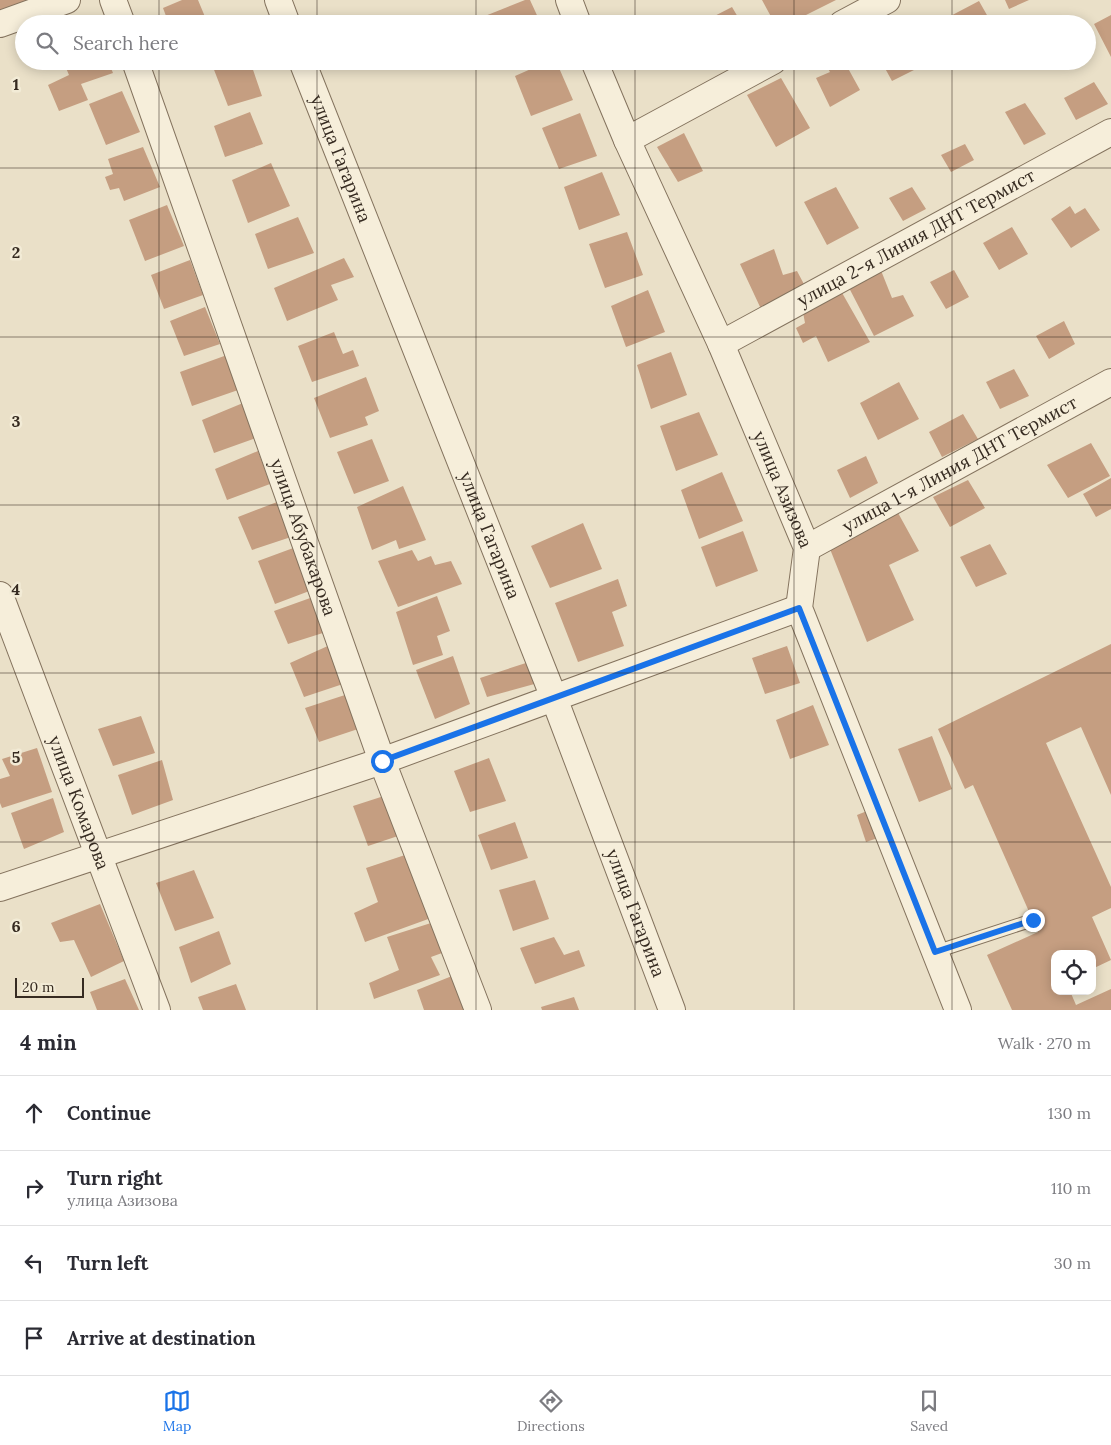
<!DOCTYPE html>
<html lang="en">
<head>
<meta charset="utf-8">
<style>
	:root { --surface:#fff; --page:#f2f2f3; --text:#2b2b33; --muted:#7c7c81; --line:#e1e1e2; --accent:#1a73e8 }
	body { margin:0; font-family:Lora,serif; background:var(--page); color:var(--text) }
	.controls { position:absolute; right:15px; bottom:15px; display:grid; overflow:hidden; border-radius:10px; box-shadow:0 2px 12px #0003 }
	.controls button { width:45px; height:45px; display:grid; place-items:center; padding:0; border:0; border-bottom:1px solid var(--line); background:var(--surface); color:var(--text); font:25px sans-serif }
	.scale { position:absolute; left:15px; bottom:12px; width:69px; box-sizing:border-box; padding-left:5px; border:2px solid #362b21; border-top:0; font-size:14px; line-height:18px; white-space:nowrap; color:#362b21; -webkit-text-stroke:4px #f2ebd6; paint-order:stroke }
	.stop { position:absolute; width:15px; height:15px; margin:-11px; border:4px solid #1a73e8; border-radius:50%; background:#fff }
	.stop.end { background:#1a73e8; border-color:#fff; box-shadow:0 1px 5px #0008 }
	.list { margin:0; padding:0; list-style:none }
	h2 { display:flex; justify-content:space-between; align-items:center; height:65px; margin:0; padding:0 20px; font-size:21px }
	h2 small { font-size:16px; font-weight:400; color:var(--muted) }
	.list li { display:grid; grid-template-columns:32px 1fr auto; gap:15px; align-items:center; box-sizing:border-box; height:75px; padding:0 20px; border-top:1px solid var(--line) }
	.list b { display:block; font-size:19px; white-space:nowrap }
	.list p { margin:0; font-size:16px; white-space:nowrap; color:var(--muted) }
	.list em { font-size:16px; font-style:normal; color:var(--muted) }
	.icon { flex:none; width:28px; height:28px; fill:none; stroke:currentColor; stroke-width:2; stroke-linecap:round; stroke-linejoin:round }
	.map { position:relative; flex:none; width:1111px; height:1010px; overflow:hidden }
	.search { position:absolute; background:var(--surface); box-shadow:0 2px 12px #0003; left:15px; right:15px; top:15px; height:55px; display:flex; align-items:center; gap:12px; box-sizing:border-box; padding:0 18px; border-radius:28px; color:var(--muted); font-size:19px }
	.sheet { height:365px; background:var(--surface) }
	nav { display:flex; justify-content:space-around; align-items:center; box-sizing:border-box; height:70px; border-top:1px solid var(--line); background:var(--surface); font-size:14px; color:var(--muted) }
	nav a { display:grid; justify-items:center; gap:2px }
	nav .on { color:var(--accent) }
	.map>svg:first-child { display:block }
	.building { fill:#c59e81 }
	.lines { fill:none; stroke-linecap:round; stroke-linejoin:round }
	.lane-casing { stroke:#84735e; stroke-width:14 }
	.street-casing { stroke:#84735e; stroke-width:28 }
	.lane { stroke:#f6eeda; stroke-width:12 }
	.street { stroke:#f6eeda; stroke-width:26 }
	.route { stroke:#1a73e8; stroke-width:6 }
	.grid { fill:none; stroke:#362b21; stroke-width:1; stroke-opacity:0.55 }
	.labels { text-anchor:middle; stroke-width:5; stroke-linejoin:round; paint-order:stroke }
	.street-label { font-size:18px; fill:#362b21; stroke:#f2ebd6 }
	.grid-label { font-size:16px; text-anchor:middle; font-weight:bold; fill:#362b21; stroke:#f2ebd6; stroke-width:5; stroke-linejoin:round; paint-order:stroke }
</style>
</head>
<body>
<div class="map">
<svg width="1111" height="1010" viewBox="0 0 1111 1010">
	<rect width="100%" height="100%" fill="#eae0c8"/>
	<!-- building -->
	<path class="building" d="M 0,0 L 29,0 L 0,11 Z
		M 182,0 L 198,0 L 208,24 L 169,24 L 163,8 Z
		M 525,0 L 530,0 L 541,24 L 488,24 L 485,16 Z
		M 762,0 L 836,0 L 788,24 L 775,24 Z
		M 1005,0 L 1029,0 L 1009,9 Z
		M 979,1 L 992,24 L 939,24 L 939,22 Z
		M 732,7 L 742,24 L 699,24 Z
		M 1111,15 L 1111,57 L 1094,24 Z
		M 63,61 L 108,61 L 113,73 L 81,84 L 88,100 L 59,111 L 48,85 L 69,75 Z
		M 185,61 L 205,61 L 188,68 Z
		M 214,61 L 250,61 L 262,96 L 228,106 L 211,62 Z
		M 549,61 L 556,61 L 573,100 L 531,116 L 515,76 Z
		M 823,61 L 844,61 L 860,90 L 830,107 L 816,78 L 830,72 Z
		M 881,61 L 932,61 L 892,81 Z
		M 781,78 L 810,128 L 776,147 L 747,95 Z
		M 1094,82 L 1108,104 L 1076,120 L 1064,98 Z
		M 122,91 L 140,132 L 106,145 L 89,104 Z
		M 1025,103 L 1046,134 L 1024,145 L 1005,112 Z
		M 250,112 L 263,144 L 225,157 L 214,126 Z
		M 580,113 L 597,156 L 559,169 L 542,128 Z
		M 684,133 L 703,171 L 678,182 L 657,147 Z
		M 965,144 L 974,160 L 951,172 L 941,155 Z
		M 143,147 L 160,187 L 124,201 L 119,188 L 110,190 L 105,177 L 113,174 L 108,159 Z
		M 271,163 L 290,206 L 248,223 L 232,180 Z
		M 602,172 L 620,215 L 579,230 L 564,187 Z
		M 836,187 L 859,228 L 827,245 L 804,202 Z
		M 912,187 L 926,209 L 903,221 L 889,198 Z
		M 167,205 L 184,246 L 145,261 L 129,220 Z
		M 1070,206 L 1075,214 L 1085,208 L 1100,230 L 1071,248 L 1051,219 Z
		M 298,217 L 314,253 L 268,269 L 255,234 Z
		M 1012,227 L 1028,254 L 999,270 L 983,243 Z
		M 627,232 L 643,275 L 605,288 L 589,244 Z
		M 774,249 L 783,275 L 797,271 L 806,288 L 761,309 L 740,264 Z
		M 344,258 L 354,277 L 331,285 L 338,300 L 287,321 L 274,288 Z
		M 190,260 L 203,295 L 164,309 L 151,275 Z
		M 880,268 L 892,298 L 903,295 L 914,316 L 874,336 L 847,284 Z
		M 954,270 L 969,297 L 946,309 L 930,282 Z
		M 648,290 L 665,332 L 626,347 L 611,306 Z
		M 841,291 L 870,342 L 828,362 L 816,336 L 803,343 L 796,328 L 805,323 L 802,307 Z
		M 205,307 L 220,344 L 184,356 L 170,321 Z
		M 1064,321 L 1075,344 L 1049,359 L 1036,336 Z
		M 334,332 L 343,354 L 353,350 L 359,366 L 312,382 L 298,346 Z
		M 671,352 L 687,395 L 651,409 L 637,365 Z
		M 227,355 L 241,389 L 192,406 L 180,372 Z
		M 1014,369 L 1029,396 L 1000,409 L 986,382 Z
		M 366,377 L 379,411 L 365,417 L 368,425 L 330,438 L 314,398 Z
		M 899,382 L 919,419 L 878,440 L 860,403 Z
		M 243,403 L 256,438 L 214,453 L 202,420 Z
		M 699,412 L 718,455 L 676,471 L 660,426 Z
		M 963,414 L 978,439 L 942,457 L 929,432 Z
		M 372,439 L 389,481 L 354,494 L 337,452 Z
		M 1091,443 L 1110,476 L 1068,498 L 1047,465 Z
		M 258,451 L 270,484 L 227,500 L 215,469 Z
		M 866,456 L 878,483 L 850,498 L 837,470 Z
		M 722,472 L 743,521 L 699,539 L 681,490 Z
		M 1111,478 L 1111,509 L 1096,517 L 1083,494 Z
		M 968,480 L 985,508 L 950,527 L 933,497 Z
		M 403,486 L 426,540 L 399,549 L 396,540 L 372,550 L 357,507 Z
		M 277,502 L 291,537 L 252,550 L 238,517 Z
		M 897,511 L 919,551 L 889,565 L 914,620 L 867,642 L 828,544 Z
		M 583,523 L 602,569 L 550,588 L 531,546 Z
		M 743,531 L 758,571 L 716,587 L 701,547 Z
		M 990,544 L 1007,574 L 976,587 L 960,557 Z
		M 296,547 L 312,590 L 275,604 L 258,561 Z
		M 412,550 L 418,561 L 431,556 L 435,565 L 451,561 L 462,584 L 398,607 L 378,561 Z
		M 618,579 L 627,606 L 612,612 L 624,646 L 578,662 L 555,603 Z
		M 437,596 L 450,631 L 437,636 L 443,655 L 413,665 L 396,612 Z
		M 313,597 L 326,632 L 288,644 L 274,611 Z
		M 1111,644 L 1111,795 L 1081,727 L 1046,743 L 1111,887 L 1111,908 L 1092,917 L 1111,960 L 1092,969 L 1092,954 L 1055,954 L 1055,991 L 1070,991 L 1076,1005 L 1111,989 L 1111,1010 L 1012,1010 L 987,955 L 1038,932 L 973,785 L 965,789 L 938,729 Z
		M 330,645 L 346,683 L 304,697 L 290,663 Z
		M 787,646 L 800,683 L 765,694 L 752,658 Z
		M 453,656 L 470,704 L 435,719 L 416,670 Z
		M 529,662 L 538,683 L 487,697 L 480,678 Z
		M 348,694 L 361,728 L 319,742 L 305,708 Z
		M 813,705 L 829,745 L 790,759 L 776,720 Z
		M 141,716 L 155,753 L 113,766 L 98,729 Z
		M 932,736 L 952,789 L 919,802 L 898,749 Z
		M 37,748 L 52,792 L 2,808 L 0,803 L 0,779 L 10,776 L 2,759 Z
		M 489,758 L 506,801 L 470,812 L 454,771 Z
		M 162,760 L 173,800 L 132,815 L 118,775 Z
		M 387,795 L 401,835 L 368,846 L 353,806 Z
		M 53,798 L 64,832 L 24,849 L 11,813 Z
		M 872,809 L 884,836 L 866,842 L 857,815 Z
		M 515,822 L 528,858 L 491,870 L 478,835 Z
		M 408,854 L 431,918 L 365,942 L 354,913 L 378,902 L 366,868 Z
		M 194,870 L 214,918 L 175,931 L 156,883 Z
		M 535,880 L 549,919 L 513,931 L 499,890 Z
		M 100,904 L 124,961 L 91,977 L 74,940 L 60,942 L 51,923 Z
		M 431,923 L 442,953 L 431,957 L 440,975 L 374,999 L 369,983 L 399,970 L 387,937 Z
		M 219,931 L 231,964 L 191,983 L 179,947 Z
		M 554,937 L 564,955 L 579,950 L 585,966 L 535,984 L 520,948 Z
		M 452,976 L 465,1010 L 424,1010 L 417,990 Z
		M 125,979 L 139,1010 L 97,1010 L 90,992 Z
		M 236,984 L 246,1010 L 203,1010 L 198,997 Z
		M 574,997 L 579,1010 L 542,1010 L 541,1007 Z"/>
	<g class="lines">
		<defs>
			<path id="lane" d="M 935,952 L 1033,920"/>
			<g id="street">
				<path d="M 113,0 L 122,24"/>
				<path d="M 278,0 L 287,24"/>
				<path d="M 569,0 L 578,24"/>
				<path d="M 0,24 L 67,0"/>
				<path d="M 842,24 L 887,0"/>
				<path id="s1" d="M 135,61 L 382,761 L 478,1010"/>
				<path id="s2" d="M 302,61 L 554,698 L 672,1010"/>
				<path id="s3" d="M 594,61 L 627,140 L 721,344 L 807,548 L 799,608 L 958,1010"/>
				<path d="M 627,140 L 773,61"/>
				<path id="s4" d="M 721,344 L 1111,132"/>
				<path id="s5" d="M 807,548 L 1111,382"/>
				<path id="s6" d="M 0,595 L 157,1010"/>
				<path d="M 0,888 L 382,761 L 799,608"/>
			</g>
		</defs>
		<!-- lane casing -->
		<use href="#lane" class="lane-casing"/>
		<!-- street casing -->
		<use href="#street" class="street-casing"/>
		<!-- lane -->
		<use href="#lane" class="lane"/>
		<!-- street -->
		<use href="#street" class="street"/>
	</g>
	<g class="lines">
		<!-- route -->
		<path class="route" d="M 382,761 L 799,608 L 935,952 L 1033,920"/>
	</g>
	<!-- grid -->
	<path class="grid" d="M 159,0 L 159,24M 317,0 L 317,24M 476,0 L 476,24M 635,0 L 635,24M 794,0 L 794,24M 952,0 L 952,24M 159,61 L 159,1010M 317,61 L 317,1010M 476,61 L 476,1010M 635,61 L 635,1010M 794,61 L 794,1010M 952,61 L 952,1010M 0,168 L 1111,168M 0,337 L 1111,337M 0,505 L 1111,505M 0,673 L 1111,673M 0,842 L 1111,842"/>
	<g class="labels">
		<!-- street labels -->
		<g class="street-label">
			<text dy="6" stroke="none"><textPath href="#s2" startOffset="105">улица Гагарина</textPath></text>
			<text dy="6" stroke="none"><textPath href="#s4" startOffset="222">улица 2-я Линия ДНТ Термист</textPath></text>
			<text dy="6" stroke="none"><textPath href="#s5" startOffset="174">улица 1-я Линия ДНТ Термист</textPath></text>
			<text dy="6" stroke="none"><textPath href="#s3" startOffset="468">улица Азизова</textPath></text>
			<text dy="6" stroke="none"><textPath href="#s2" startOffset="510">улица Гагарина</textPath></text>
			<text dy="6" stroke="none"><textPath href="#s1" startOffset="505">улица Абубакарова</textPath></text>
			<text dy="6" stroke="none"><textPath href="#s6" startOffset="222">улица Комарова</textPath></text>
			<text dy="6" stroke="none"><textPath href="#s2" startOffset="915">улица Гагарина</textPath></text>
		</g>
	</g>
	<g class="grid-label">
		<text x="16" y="90">1</text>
		<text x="16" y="258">2</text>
		<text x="16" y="427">3</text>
		<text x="16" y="595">4</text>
		<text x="16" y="763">5</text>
		<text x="16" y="932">6</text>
	</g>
</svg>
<div class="controls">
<button><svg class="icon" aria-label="locate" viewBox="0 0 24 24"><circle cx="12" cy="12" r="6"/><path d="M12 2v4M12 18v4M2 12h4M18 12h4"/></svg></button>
</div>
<div class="scale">20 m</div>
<div class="stop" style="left:382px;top:761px"></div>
<div class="stop end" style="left:1033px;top:920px"></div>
<div class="search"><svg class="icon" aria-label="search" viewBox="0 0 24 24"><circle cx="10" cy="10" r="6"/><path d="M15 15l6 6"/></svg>Search here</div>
</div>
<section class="sheet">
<h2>4 min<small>Walk · 270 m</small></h2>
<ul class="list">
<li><svg class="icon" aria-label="ahead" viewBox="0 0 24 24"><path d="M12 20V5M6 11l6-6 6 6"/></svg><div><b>Continue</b></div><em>130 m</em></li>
<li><svg class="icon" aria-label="right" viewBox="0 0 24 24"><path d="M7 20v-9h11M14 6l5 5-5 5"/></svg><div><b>Turn right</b><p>улица Азизова</p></div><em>110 m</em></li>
<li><svg class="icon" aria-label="left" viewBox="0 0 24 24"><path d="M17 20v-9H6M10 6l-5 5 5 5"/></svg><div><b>Turn left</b></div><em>30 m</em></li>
<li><svg class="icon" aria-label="arrive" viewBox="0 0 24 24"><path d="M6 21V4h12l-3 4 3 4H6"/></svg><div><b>Arrive at destination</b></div></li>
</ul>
</section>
<nav>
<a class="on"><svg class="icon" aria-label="map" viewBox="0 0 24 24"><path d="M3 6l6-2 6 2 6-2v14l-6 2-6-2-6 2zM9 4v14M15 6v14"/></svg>Map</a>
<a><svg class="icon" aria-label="directions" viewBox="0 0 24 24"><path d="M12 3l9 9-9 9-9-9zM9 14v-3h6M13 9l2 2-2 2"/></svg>Directions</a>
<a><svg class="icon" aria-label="saved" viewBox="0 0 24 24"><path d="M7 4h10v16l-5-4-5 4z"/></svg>Saved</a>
</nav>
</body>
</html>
